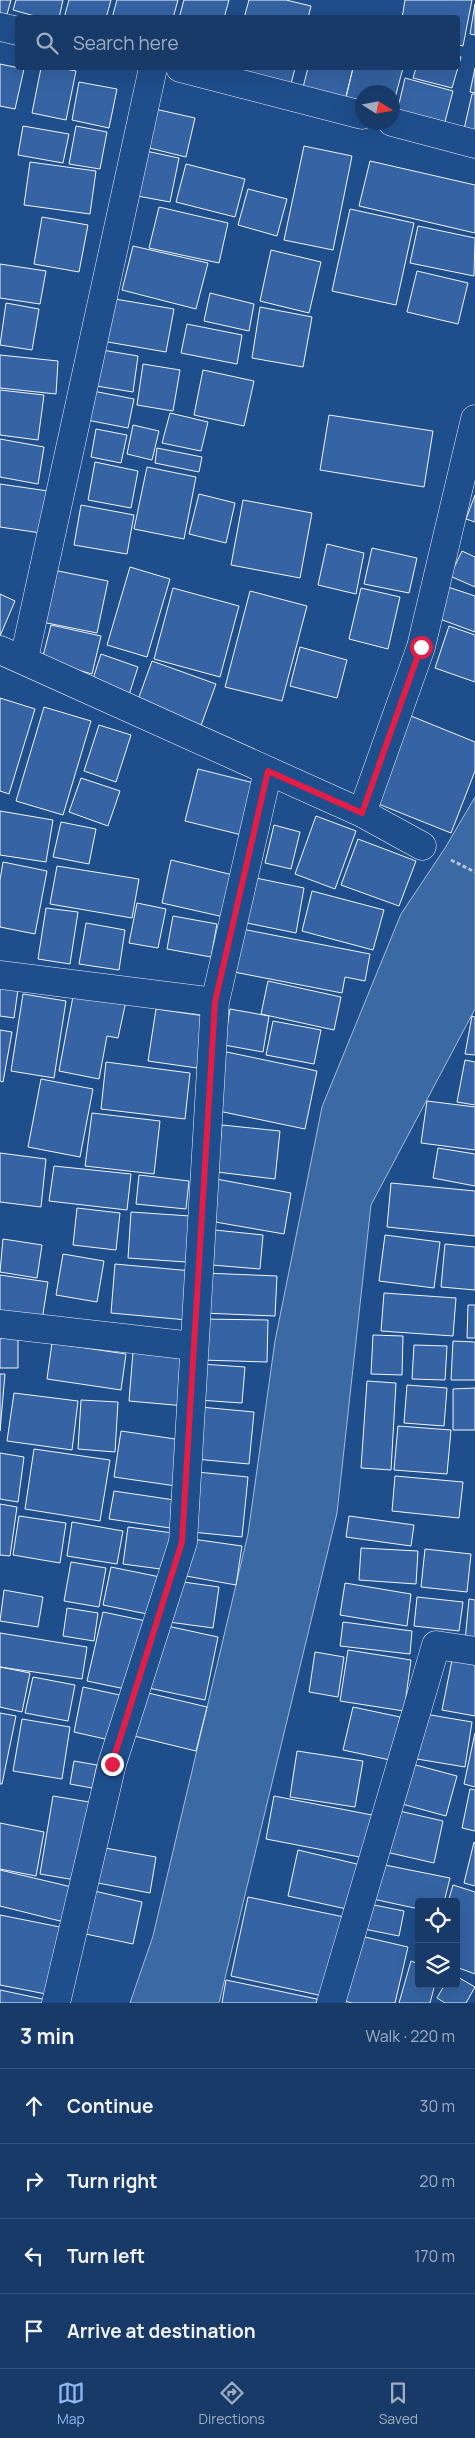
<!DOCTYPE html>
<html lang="en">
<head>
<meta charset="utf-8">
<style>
	:root { --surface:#173a69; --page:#20416f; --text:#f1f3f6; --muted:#9eadc0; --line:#36547d; --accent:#90b9f0 }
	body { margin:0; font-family:Manrope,sans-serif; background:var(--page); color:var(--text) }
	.controls { position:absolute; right:15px; bottom:15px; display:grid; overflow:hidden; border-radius:5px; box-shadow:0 5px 20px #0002 }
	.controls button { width:45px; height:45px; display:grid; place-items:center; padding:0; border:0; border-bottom:1px solid var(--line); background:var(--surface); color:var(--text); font:25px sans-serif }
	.compass { position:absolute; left:355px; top:85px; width:45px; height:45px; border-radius:50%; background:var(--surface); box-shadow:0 5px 20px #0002; rotate:101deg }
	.stop { position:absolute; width:15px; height:15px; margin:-11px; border:4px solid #e11d48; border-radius:50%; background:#fff }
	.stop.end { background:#e11d48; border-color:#fff; box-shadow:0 1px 5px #0008 }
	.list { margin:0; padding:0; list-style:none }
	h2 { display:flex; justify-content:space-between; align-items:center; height:65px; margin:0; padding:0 20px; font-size:21px }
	h2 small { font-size:16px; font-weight:400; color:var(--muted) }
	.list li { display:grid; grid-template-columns:32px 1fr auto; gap:15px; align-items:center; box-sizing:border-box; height:75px; padding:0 20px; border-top:1px solid var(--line) }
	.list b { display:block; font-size:19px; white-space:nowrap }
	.list em { font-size:16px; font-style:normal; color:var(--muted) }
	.icon { flex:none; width:28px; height:28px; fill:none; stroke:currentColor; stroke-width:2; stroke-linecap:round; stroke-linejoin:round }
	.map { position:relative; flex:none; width:475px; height:2003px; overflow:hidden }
	.search { position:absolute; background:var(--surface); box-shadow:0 5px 20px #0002; left:15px; right:15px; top:15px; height:55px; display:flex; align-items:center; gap:12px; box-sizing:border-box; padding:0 18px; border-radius:5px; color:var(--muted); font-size:19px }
	.sheet { height:365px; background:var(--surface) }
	nav { display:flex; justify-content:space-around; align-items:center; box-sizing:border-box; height:70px; border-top:1px solid var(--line); background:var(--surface); font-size:14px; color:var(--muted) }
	nav a { display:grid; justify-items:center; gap:2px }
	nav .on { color:var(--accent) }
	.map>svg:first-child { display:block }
	.water { fill:#3b69a3; stroke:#a8bbd7 }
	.building { fill:#3563a3; stroke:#f2f6ff }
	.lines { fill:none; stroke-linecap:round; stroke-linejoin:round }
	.minor-casing { stroke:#f2f6ff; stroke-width:29 }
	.path { stroke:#b3c4dc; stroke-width:3; stroke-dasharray:4 2.5; stroke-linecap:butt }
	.minor { stroke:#1f4e8c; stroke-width:28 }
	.route { stroke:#e11d48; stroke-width:6 }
</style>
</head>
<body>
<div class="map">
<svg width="475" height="2003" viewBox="0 0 475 2003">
	<rect width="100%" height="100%" fill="#1f4e8c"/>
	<!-- water -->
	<path class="water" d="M 475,797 L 475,1009 L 371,1205 L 337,1513 L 219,2003 L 130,2003 L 153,1936 L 248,1534 L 275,1341 L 322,1107 L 401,914 L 445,848 Z"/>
	<!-- building -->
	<path class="building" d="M 0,0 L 11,0 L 6,18 L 0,16 Z
		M 16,0 L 63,0 L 59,18 L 42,18 L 13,10 Z
		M 69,0 L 111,0 L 106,18 L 64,18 Z
		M 117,0 L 178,0 L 173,18 L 112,18 Z
		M 184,0 L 229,0 L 224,18 L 179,18 Z
		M 249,0 L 286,0 L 311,6 L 308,18 L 244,18 Z
		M 405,0 L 472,0 L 463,46 L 458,45 L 458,18 L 402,18 Z
		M 475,4 L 475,35 L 470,34 Z
		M 458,56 L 461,57 L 452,88 L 413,78 L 416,68 L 458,68 Z
		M 0,64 L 24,69 L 15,109 L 0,106 Z
		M 41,68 L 60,68 L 76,71 L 66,120 L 32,113 Z
		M 231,68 L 295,68 L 289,92 Z
		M 308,68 L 353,68 L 345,101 L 302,91 Z
		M 353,68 L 403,68 L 392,109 L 392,92 L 362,92 L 362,106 L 345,101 Z
		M 475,68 L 475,93 L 470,92 Z
		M 405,78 L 453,91 L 442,133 L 395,121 Z
		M 79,82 L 117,89 L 109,128 L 72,120 Z
		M 472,94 L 475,94 L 475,141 L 462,138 Z
		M 146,107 L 195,118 L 186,157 L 137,145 Z
		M 23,126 L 69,134 L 63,163 L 18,155 Z
		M 76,126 L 107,132 L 100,169 L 69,164 Z
		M 304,146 L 352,156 L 333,250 L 284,240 Z
		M 141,150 L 179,158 L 170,202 L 132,195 Z
		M 370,161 L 475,185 L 475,233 L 359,206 Z
		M 30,162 L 96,171 L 90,214 L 24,205 Z
		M 186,164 L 245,179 L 235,217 L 176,202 Z
		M 248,189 L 287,199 L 277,236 L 238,225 Z
		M 159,207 L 228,223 L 219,263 L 149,248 Z
		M 350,209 L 414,223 L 396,305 L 332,291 Z
		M 42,217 L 88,225 L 79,272 L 34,264 Z
		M 418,226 L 475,238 L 474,276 L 410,263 Z
		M 133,246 L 208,263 L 196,309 L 122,290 Z
		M 271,250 L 321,262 L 309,313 L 260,301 Z
		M 0,264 L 46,271 L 40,304 L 0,298 Z
		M 417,271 L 468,283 L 458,324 L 407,312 Z
		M 210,293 L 254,304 L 249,331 L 204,321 Z
		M 109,298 L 174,309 L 166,352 L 102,341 Z
		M 6,303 L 39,309 L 32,350 L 0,345 Z
		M 260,307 L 312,317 L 303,367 L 252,358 Z
		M 187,324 L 242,335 L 237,364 L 181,353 Z
		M 96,349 L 138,356 L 133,392 L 90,385 Z
		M 0,355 L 58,361 L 56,394 L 0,388 Z
		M 143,364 L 180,370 L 173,411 L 137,405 Z
		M 203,370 L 254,381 L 244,426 L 194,415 Z
		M 0,390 L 44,395 L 38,440 L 0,435 Z
		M 93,391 L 134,399 L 128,428 L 87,420 Z
		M 170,413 L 208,422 L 201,451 L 162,443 Z
		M 329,415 L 433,431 L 424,487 L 320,470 Z
		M 133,425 L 159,431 L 152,460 L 127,454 Z
		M 96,429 L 127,435 L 121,463 L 91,457 Z
		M 0,439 L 44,447 L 38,484 L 0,477 Z
		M 157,448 L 202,457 L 199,472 L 155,463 Z
		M 95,462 L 138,471 L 131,508 L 88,500 Z
		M 147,467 L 196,477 L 184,539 L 134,529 Z
		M 0,484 L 48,491 L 41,533 L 0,527 Z
		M 199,494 L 235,503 L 226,543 L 189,534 Z
		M 475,495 L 475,522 L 466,519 Z
		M 243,500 L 312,513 L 300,578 L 231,565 Z
		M 81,505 L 134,515 L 127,554 L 74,545 Z
		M 327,544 L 364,553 L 356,594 L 318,585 Z
		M 372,548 L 417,558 L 409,593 L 364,584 Z
		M 462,551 L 475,557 L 475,587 L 450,576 Z
		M 130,567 L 170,579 L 147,657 L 107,645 Z
		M 53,570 L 108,581 L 97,633 L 42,622 Z
		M 448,587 L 475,596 L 475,632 L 437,618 Z
		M 173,588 L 239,606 L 220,677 L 154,659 Z
		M 361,588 L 400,597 L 388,649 L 349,639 Z
		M 250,591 L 307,606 L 282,701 L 225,687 Z
		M 0,594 L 15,601 L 0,636 Z
		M 51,625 L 101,636 L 92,674 L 42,660 Z
		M 449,626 L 475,635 L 475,682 L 435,668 Z
		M 300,647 L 347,660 L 337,698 L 290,686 Z
		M 101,654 L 138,667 L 128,698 L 91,685 Z
		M 152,661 L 216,684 L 199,731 L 135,708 Z
		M 0,698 L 35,709 L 9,794 L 0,791 Z
		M 44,707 L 91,721 L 63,815 L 16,801 Z
		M 411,716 L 475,742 L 475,771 L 451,833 L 376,803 Z
		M 99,725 L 131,735 L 116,782 L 84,771 Z
		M 198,769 L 258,784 L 246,836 L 185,821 Z
		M 81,778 L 120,791 L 108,826 L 69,812 Z
		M 0,811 L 53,820 L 46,862 L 0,855 Z
		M 316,816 L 356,831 L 335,889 L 295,874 Z
		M 61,822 L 96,829 L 89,864 L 53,857 Z
		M 274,825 L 300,832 L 291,869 L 265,863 Z
		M 358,839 L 416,861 L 399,906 L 341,885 Z
		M 171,860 L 233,875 L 224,917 L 162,903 Z
		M 3,862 L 47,871 L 35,934 L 0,927 L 0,880 Z
		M 57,866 L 139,879 L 132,918 L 50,904 Z
		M 256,878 L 304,888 L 296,933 L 247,923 Z
		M 312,891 L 384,910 L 373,950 L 302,931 Z
		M 137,903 L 166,909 L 158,948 L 129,943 Z
		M 46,908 L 78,912 L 70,964 L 38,959 Z
		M 173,916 L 217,924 L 211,957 L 167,949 Z
		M 86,923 L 125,930 L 119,970 L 79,964 Z
		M 242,929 L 370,954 L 365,981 L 345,977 L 342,993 L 234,972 Z
		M 0,979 L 19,982 L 14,1018 L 0,1016 Z
		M 268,981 L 341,997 L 334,1030 L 261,1014 Z
		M 74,991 L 126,1001 L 118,1038 L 107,1036 L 99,1079 L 59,1071 Z
		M 23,994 L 66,1001 L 54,1078 L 11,1071 Z
		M 156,1009 L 205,1016 L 197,1068 L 148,1061 Z
		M 230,1009 L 269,1016 L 263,1052 L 224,1045 Z
		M 472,1016 L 475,1017 L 475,1055 L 465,1054 Z
		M 273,1021 L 321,1030 L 314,1064 L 266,1055 Z
		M 0,1030 L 12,1032 L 3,1082 L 0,1081 Z
		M 222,1051 L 317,1071 L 305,1129 L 209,1109 Z
		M 465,1060 L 475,1062 L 475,1105 L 457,1102 Z
		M 106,1062 L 190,1073 L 185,1119 L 101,1109 Z
		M 41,1079 L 93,1089 L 80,1157 L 28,1147 Z
		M 427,1101 L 475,1107 L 475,1150 L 421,1143 Z
		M 92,1113 L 160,1121 L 154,1174 L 85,1166 Z
		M 222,1125 L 280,1131 L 275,1179 L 217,1172 Z
		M 438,1148 L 475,1154 L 475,1186 L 433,1178 Z
		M 0,1153 L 46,1159 L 41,1207 L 0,1202 Z
		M 54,1166 L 131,1174 L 127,1210 L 49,1201 Z
		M 139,1175 L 189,1181 L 186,1209 L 136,1204 Z
		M 211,1178 L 291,1193 L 284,1234 L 204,1220 Z
		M 391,1183 L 475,1191 L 475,1236 L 387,1227 Z
		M 77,1208 L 120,1213 L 116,1250 L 73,1245 Z
		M 131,1212 L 190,1216 L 186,1262 L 128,1258 Z
		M 215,1230 L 263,1235 L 260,1269 L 212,1265 Z
		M 385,1235 L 440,1242 L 434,1288 L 379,1281 Z
		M 3,1239 L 42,1245 L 37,1278 L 0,1272 Z
		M 445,1244 L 475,1247 L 475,1290 L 441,1287 Z
		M 63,1254 L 104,1261 L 97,1302 L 56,1295 Z
		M 115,1264 L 192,1271 L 187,1320 L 111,1313 Z
		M 204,1273 L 277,1276 L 275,1316 L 202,1313 Z
		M 0,1275 L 48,1282 L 42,1320 L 0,1313 Z
		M 384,1293 L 456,1298 L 453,1336 L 381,1331 Z
		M 468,1305 L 475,1305 L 475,1338 L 467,1338 Z
		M 203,1319 L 268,1320 L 267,1362 L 201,1360 Z
		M 373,1335 L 403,1336 L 402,1375 L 371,1374 Z
		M 0,1338 L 18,1338 L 18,1368 L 0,1368 Z
		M 453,1341 L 475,1342 L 475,1380 L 451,1380 Z
		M 52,1343 L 126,1354 L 121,1390 L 47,1379 Z
		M 414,1345 L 447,1346 L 445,1380 L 412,1379 Z
		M 133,1352 L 190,1358 L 185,1406 L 129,1401 Z
		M 201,1364 L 245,1367 L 242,1403 L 198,1400 Z
		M 0,1374 L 5,1374 L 0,1431 Z
		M 367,1381 L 396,1383 L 391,1470 L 361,1468 Z
		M 407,1385 L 447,1388 L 444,1426 L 404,1423 Z
		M 475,1388 L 475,1430 L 453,1430 L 453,1389 Z
		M 14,1393 L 78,1401 L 72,1450 L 7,1441 Z
		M 81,1400 L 118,1402 L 115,1452 L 78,1449 Z
		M 200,1407 L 254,1412 L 249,1464 L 195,1459 Z
		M 398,1426 L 451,1430 L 447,1474 L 394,1470 Z
		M 121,1431 L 182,1440 L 176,1486 L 114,1477 Z
		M 34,1449 L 110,1460 L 100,1521 L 25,1509 Z
		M 0,1453 L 24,1457 L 18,1502 L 0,1499 Z
		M 197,1472 L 248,1477 L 242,1537 L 192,1532 Z
		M 395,1476 L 463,1482 L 459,1518 L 392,1511 Z
		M 114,1491 L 181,1501 L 177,1529 L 109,1519 Z
		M 0,1504 L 17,1507 L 10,1556 L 0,1555 Z
		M 19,1516 L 66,1523 L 60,1563 L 13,1555 Z
		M 349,1516 L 414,1525 L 411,1546 L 346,1537 Z
		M 72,1522 L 123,1531 L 117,1564 L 67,1556 Z
		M 128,1527 L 173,1533 L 168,1570 L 123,1564 Z
		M 192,1539 L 242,1546 L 236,1585 L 186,1576 Z
		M 361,1548 L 418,1551 L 416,1584 L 359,1580 Z
		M 425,1549 L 471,1554 L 467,1592 L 421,1587 Z
		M 71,1562 L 106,1568 L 99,1607 L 64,1601 Z
		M 111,1567 L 160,1577 L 152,1615 L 103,1605 Z
		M 176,1581 L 219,1587 L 213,1628 L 169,1622 Z
		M 345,1583 L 411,1594 L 407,1626 L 340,1615 Z
		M 4,1590 L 43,1597 L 38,1627 L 0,1621 Z
		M 417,1597 L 463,1602 L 459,1631 L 414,1626 Z
		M 469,1599 L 475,1600 L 475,1642 L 465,1641 Z
		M 67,1608 L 98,1613 L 94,1641 L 63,1636 Z
		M 103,1612 L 146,1621 L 130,1690 L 87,1681 Z
		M 343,1622 L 412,1631 L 410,1654 L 340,1646 Z
		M 158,1624 L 218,1637 L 205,1700 L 144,1687 Z
		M 0,1633 L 87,1647 L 82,1679 L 0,1667 Z
		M 348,1650 L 411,1660 L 404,1711 L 340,1701 Z
		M 315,1652 L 344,1657 L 338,1697 L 309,1692 Z
		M 452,1660 L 475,1665 L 475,1716 L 442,1710 Z
		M 0,1667 L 30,1673 L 22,1712 L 0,1707 Z
		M 33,1677 L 75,1685 L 68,1721 L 25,1713 Z
		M 83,1687 L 124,1696 L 114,1741 L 74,1732 Z
		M 144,1692 L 207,1707 L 196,1751 L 134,1736 Z
		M 353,1707 L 400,1717 L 390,1760 L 343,1750 Z
		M 0,1713 L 16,1716 L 2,1784 L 0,1784 Z
		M 419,1713 L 472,1722 L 465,1767 L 411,1758 Z
		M 22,1719 L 70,1727 L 62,1779 L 13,1771 Z
		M 475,1733 L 475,1787 L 464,1784 Z
		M 297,1751 L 363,1761 L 355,1807 L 290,1797 Z
		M 74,1761 L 97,1765 L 92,1788 L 70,1784 Z
		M 412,1764 L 457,1776 L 446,1816 L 402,1804 Z
		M 470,1789 L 475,1790 L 475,1831 L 462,1828 Z
		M 53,1796 L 95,1803 L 81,1881 L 40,1874 Z
		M 274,1796 L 372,1815 L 365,1858 L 266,1839 Z
		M 395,1810 L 443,1821 L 434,1863 L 386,1852 Z
		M 0,1823 L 44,1832 L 36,1876 L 0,1869 Z
		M 474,1842 L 475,1843 L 475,1886 L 464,1883 Z
		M 105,1848 L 156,1857 L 150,1893 L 98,1883 Z
		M 298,1850 L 361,1865 L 351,1910 L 288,1896 Z
		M 380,1864 L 450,1878 L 444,1902 L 419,1902 L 419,1909 L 373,1899 Z
		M 0,1870 L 76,1888 L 68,1923 L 0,1906 Z
		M 453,1885 L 475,1892 L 475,1974 L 456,1967 L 456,1902 L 448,1902 Z
		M 90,1890 L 142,1902 L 133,1944 L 81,1933 Z
		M 248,1897 L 349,1918 L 332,1998 L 231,1976 Z
		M 364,1903 L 404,1911 L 399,1936 L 359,1928 Z
		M 0,1915 L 60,1927 L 46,1994 L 0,1985 Z
		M 352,1934 L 408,1947 L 395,2003 L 352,2003 L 336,1999 Z
		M 411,1961 L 419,1964 L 419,1984 L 435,1984 L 430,2003 L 399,2003 Z
		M 456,1976 L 475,1987 L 466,2003 L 445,2003 L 437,1998 L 445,1984 L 456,1984 Z
		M 226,1980 L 317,1999 L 317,2003 L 222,2003 Z
		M 0,1990 L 52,2001 L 52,2003 L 0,2003 Z"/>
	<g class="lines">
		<defs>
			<path id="minor" d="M 0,27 L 18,31
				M 180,68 L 362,115
				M 392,122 L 475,144
				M 0,650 L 362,813 L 422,846
				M 24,659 L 153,68
				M 362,813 L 421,647 L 475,419
				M 0,975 L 215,1002
				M 0,1324 L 193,1346
				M 56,2003 L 112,1764 L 183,1542 L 215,1002 L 268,771
				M 331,2003 L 436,1645 L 475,1651"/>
		</defs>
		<!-- minor casing -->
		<use href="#minor" class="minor-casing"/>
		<!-- path -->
		<path class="path" d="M 451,860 L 475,872"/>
		<!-- minor -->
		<use href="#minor" class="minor"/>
	</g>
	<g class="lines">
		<!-- route -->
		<path class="route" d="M 112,1764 L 182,1542 L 215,1002 L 268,771 L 362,813 L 421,647"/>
	</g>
</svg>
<div class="controls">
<button><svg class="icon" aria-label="locate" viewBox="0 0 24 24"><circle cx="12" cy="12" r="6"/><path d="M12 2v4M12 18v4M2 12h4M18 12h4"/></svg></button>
<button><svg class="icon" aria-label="layers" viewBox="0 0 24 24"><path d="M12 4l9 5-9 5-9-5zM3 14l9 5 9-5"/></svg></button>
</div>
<svg class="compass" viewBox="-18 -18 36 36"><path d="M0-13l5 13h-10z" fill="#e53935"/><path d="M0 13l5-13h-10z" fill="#9eadc0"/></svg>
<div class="stop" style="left:421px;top:647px"></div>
<div class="stop end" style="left:112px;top:1764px"></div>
<div class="search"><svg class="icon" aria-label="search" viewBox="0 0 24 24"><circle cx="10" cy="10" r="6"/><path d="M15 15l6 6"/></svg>Search here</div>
</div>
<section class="sheet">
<h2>3 min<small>Walk · 220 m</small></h2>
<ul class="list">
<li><svg class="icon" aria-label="ahead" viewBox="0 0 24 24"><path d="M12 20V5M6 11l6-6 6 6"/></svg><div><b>Continue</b></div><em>30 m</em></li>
<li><svg class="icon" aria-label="right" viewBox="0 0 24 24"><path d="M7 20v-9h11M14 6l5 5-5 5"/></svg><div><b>Turn right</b></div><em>20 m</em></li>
<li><svg class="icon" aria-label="left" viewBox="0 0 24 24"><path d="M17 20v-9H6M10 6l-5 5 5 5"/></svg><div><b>Turn left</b></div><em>170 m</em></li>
<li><svg class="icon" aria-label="arrive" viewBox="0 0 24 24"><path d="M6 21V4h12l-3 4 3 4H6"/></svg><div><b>Arrive at destination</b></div></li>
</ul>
</section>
<nav>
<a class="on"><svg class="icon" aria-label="map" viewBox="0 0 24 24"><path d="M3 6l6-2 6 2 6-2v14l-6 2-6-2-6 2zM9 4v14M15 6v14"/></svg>Map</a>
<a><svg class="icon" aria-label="directions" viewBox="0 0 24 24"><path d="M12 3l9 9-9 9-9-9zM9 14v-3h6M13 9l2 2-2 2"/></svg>Directions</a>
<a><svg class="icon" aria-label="saved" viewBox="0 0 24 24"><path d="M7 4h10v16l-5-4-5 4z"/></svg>Saved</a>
</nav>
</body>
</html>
